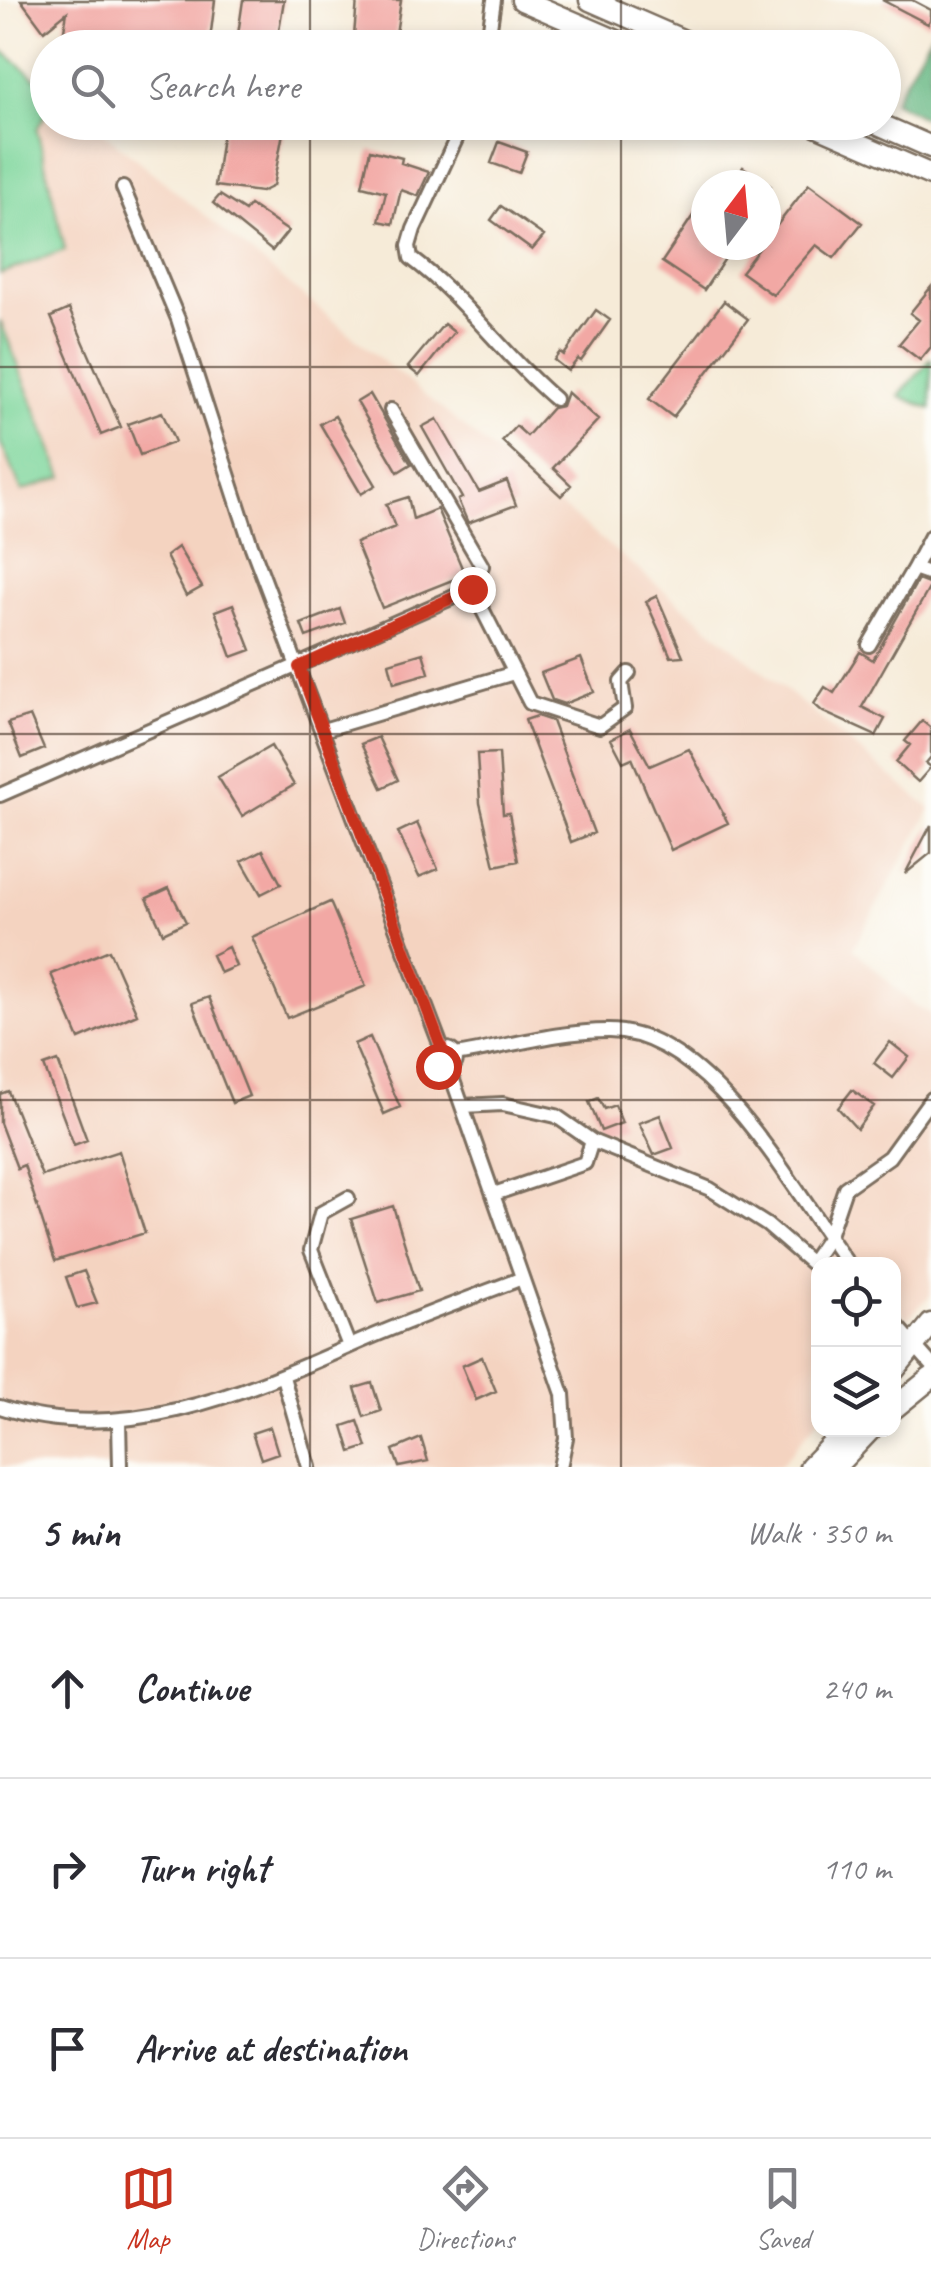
<!DOCTYPE html>
<html lang="en">
<head>
<meta charset="utf-8">
<style>
	:root { --surface:#fff; --page:#f7f7f7; --text:#2b2b33; --muted:#7c7c81; --line:#e1e1e2; --accent:#c8321e }
	body { margin:0; font-family:Caveat,sans-serif; background:var(--page); color:var(--text) }
	.controls { position:absolute; right:30px; bottom:30px; display:grid; overflow:hidden; border-radius:20px; box-shadow:0 5px 15px #0003 }
	.controls button { width:90px; height:90px; display:grid; place-items:center; padding:0; border:0; border-bottom:2px solid var(--line); background:var(--surface); color:var(--text); font:50px sans-serif }
	.compass { position:absolute; left:691px; top:170px; width:90px; height:90px; border-radius:50%; background:var(--surface); box-shadow:0 5px 15px #0003; rotate:16deg }
	.stop { position:absolute; width:30px; height:30px; margin:-22px; border:8px solid #c8321e; border-radius:50%; background:#fff }
	.stop.end { background:#c8321e; border-color:#fff; box-shadow:0 2px 10px #0008 }
	.list { margin:0; padding:0; list-style:none }
	h2 { display:flex; justify-content:space-between; align-items:center; height:130px; margin:0; padding:0 40px; font-size:42px }
	h2 small { font-size:32px; font-weight:400; color:var(--muted) }
	.list li { display:grid; grid-template-columns:65px 1fr auto; gap:30px; align-items:center; box-sizing:border-box; height:180px; padding:0 40px; border-top:2px solid var(--line) }
	.list b { display:block; font-size:38px; white-space:nowrap }
	.list em { font-size:32px; font-style:normal; color:var(--muted) }
	.icon { flex:none; width:55px; height:55px; fill:none; stroke:currentColor; stroke-width:2; stroke-linecap:round; stroke-linejoin:round }
	.map { position:relative; flex:none; width:931px; height:1467px; overflow:hidden }
	.search { position:absolute; background:var(--surface); box-shadow:0 5px 15px #0003; left:30px; right:30px; top:30px; height:110px; display:flex; align-items:center; gap:25px; box-sizing:border-box; padding:0 35px; border-radius:55px; color:var(--muted); font-size:38px }
	.sheet { height:670px; background:var(--surface) }
	nav { display:flex; justify-content:space-around; align-items:center; box-sizing:border-box; height:140px; border-top:2px solid var(--line); background:var(--surface); font-size:28px; color:var(--muted) }
	nav a { display:grid; justify-items:center; gap:5px }
	nav .on { color:var(--accent) }
	.map>svg:first-child { display:block }
	.built { fill:#f4d3c0 }
	.green { fill:#7dd69b; stroke:#5c805c; stroke-width:2.5 }
	.forest { fill:#66b783; stroke:#507050; stroke-width:2.5 }
	.building { fill:#f2a8a4 }
	.lines { fill:none; stroke-linecap:round; stroke-linejoin:round }
	.street-casing { stroke:#7c6e5f; stroke-width:18 }
	.primary-casing { stroke:#7c6e5f; stroke-width:25 }
	.street { stroke:#fff; stroke-width:12 }
	.primary { stroke:#fff; stroke-width:20 }
	.route { stroke:#c8321e; stroke-width:12 }
	.grid { fill:none; stroke:#3b2a1e; stroke-width:2.5; stroke-opacity:0.55 }
</style>
</head>
<body>
<div class="map">
<svg width="931" height="1467" viewBox="0 0 931 1467">
	<rect width="100%" height="100%" fill="#fdfcf7"/>
	<filter id="ink" filterUnits="userSpaceOnUse"><feTurbulence type="fractalNoise" baseFrequency=".01" numOctaves="2"/><feDisplacementMap in="SourceGraphic" scale="20" xChannelSelector="R" yChannelSelector="G"/><feConvolveMatrix kernelMatrix="1 2 1 2 8 2 1 2 1" color-interpolation-filters="sRGB"/></filter>
	<filter id="wash" filterUnits="userSpaceOnUse"><feTurbulence type="fractalNoise" baseFrequency=".0048" numOctaves="4" result="noise"/><feDisplacementMap in="SourceGraphic" scale="40" xChannelSelector="R" yChannelSelector="G"/><feGaussianBlur stdDeviation="2.25" result="paint"/><feColorMatrix in="noise" values="0 0 0 0 0 0 0 0 0 0 0 0 0 0 0 0 0 1.4 0 .05"/><feComposite in="paint" operator="in"/></filter>
	<g filter="url(#wash)">
		<rect width="100%" height="100%" fill="#f6ebd8"/>
		<!-- built -->
		<path class="built" d="M 0,49 L 47,87 L 48,122 L 92,123 L 931,809 L 853,948 L 914,1005 L 931,1014 L 931,1295 L 907,1319 L 894,1304 L 894,1264 L 818,1264 L 818,1420 L 779,1467 L 0,1467 Z"/>
		<!-- green -->
		<path class="green" d="M 0,49 L 47,87 L 47,111 L 37,129 L 65,250 L 0,274 Z
			M 0,320 L 63,477 L 22,491 L 0,442 Z
			M 931,359 L 931,409 L 899,396 Z"/>
		<!-- forest -->
		<path class="forest" d="M 931,34 L 931,118 L 930,121 L 893,101 Z"/>
		<g id="blocks">
			<!-- building -->
			<path class="building" d="M 21,0 L 215,0 L 209,48 L 61,48 L 67,12 L 44,31 Z
				M 243,0 L 284,0 L 276,48 L 236,48 Z
				M 357,0 L 401,0 L 394,48 L 353,48 Z
				M 882,0 L 912,0 L 931,10 L 931,18 L 928,24 Z
				M 224,122 L 285,122 L 273,186 L 261,192 L 215,186 Z
				M 499,142 L 527,152 L 519,173 L 491,163 Z
				M 370,150 L 402,158 L 401,163 L 429,172 L 418,196 L 401,190 L 393,224 L 379,221 L 386,192 L 362,186 Z
				M 743,167 L 769,185 L 731,185 Z
				M 809,184 L 862,223 L 834,258 L 816,245 L 773,295 L 741,272 Z
				M 220,195 L 245,211 L 250,205 L 288,231 L 272,251 L 213,203 Z
				M 501,206 L 544,236 L 532,250 L 491,220 Z
				M 698,208 L 706,213 L 706,245 L 734,245 L 704,290 L 662,262 Z
				M 931,287 L 931,347 L 920,360 L 899,344 L 919,320 L 910,313 Z
				M 724,301 L 748,319 L 673,417 L 649,399 Z
				M 69,309 L 121,427 L 101,435 L 51,317 Z
				M 596,310 L 610,320 L 581,361 L 578,359 L 568,371 L 554,360 L 560,352 L 564,355 Z
				M 444,324 L 454,332 L 419,376 L 408,367 Z
				M 567,392 L 598,420 L 553,468 L 571,485 L 561,496 L 502,441 L 516,426 L 527,436 L 552,408 L 562,406 Z
				M 370,394 L 411,464 L 398,472 L 357,402 Z
				M 162,412 L 175,442 L 140,455 L 128,424 Z
				M 335,416 L 376,485 L 361,494 L 320,424 Z
				M 437,419 L 479,492 L 507,481 L 516,505 L 468,523 L 458,500 L 462,498 L 422,427 Z
				M 408,497 L 413,519 L 437,509 L 465,575 L 382,608 L 356,543 L 395,527 L 386,504 Z
				M 178,547 L 202,587 L 186,596 L 166,556 Z
				M 918,580 L 931,585 L 862,707 L 885,719 L 876,736 L 823,712 L 814,704 L 825,687 L 834,693 L 860,652 L 873,660 Z
				M 657,596 L 683,656 L 671,657 L 646,601 Z
				M 233,604 L 251,650 L 232,657 L 215,611 Z
				M 340,609 L 345,623 L 306,637 L 301,624 Z
				M 423,653 L 429,673 L 394,683 L 389,663 Z
				M 581,658 L 594,692 L 564,704 L 552,700 L 541,673 Z
				M 30,716 L 44,749 L 22,758 L 8,723 Z
				M 537,716 L 552,721 L 594,833 L 571,842 L 525,720 Z
				M 922,721 L 931,728 L 931,757 L 926,763 L 931,767 L 918,782 L 896,762 L 910,745 L 905,741 Z
				M 630,729 L 650,766 L 689,749 L 728,823 L 671,850 L 632,758 L 623,762 L 611,739 Z
				M 378,737 L 398,780 L 382,788 L 361,744 Z
				M 271,746 L 294,785 L 242,816 L 218,777 Z
				M 499,753 L 503,814 L 509,813 L 518,861 L 495,866 L 480,803 L 477,754 Z
				M 417,823 L 438,869 L 419,877 L 398,832 Z
				M 931,825 L 931,853 L 905,874 Z
				M 263,850 L 281,884 L 261,894 L 242,861 Z
				M 169,888 L 186,922 L 163,933 L 147,898 Z
				M 330,902 L 366,986 L 287,1018 L 252,937 Z
				M 228,947 L 236,966 L 220,973 L 212,955 Z
				M 109,950 L 137,1014 L 79,1039 L 51,974 Z
				M 209,997 L 249,1096 L 232,1103 L 192,1003 Z
				M 370,1037 L 400,1107 L 384,1114 L 354,1044 Z
				M 890,1042 L 909,1057 L 893,1078 L 874,1063 Z
				M 58,1061 L 87,1140 L 74,1145 L 44,1066 Z
				M 852,1090 L 874,1106 L 857,1129 L 838,1108 Z
				M 8,1091 L 42,1176 L 119,1151 L 145,1233 L 55,1261 L 24,1165 L 17,1168 L 0,1123 L 0,1094 Z
				M 598,1098 L 604,1109 L 615,1105 L 622,1123 L 601,1131 L 589,1102 Z
				M 660,1115 L 673,1148 L 654,1155 L 639,1123 Z
				M 393,1206 L 419,1291 L 378,1303 L 351,1219 Z
				M 84,1271 L 97,1303 L 77,1308 L 66,1277 Z
				M 482,1357 L 496,1391 L 476,1400 L 462,1366 Z
				M 372,1383 L 381,1411 L 364,1417 L 355,1388 Z
				M 358,1421 L 367,1447 L 351,1452 L 343,1426 Z
				M 270,1427 L 278,1453 L 261,1459 L 252,1433 Z
				M 421,1438 L 428,1461 L 399,1467 L 393,1450 Z"/>
		</g>
	</g>
	<g filter="url(#ink)">
		<use href="#blocks" fill-opacity="0" stroke="#7c6e5f" stroke-width="2.5"/>
		<g class="lines">
			<defs>
				<path id="street" d="M 487,48 L 494,0
					M 464,122 L 414,229 L 409,246 L 411,258 C 465,298 504,356 555,399
					M 123,188 L 178,319 L 250,542 L 442,1049
					M 914,568 L 931,536
					M 472,589 L 530,703 L 600,726 L 625,708 L 621,682 L 629,673
					M 869,645 L 914,568 L 931,574
					M 323,730 L 514,673
					M 0,795 L 472,589 L 482,566 L 391,410
					M436 1059a10 10 0 1 1 20 0a10 10 0 1 1-20 0Z
					M 456,1055 C 505,1047 558,1031 608,1031 C 710,1030 792,1190 848,1264
					M 449,1069 L 563,1394 L 566,1438 L 560,1467
					M 463,1106 L 503,1104 L 556,1116 L 592,1141 L 710,1189 L 767,1225 L 811,1263 L 828,1238 L 845,1188 L 889,1157 L 931,1099
					M 494,1194 L 585,1163 L 592,1141
					M 348,1198 L 321,1213 L 311,1250 L 349,1346
					M 894,1322 L 931,1364
					M 283,1377 L 309,1467
					M 0,1407 C 120,1446 239,1395 348,1347 C 404,1322 462,1301 520,1279
					M 119,1421 L 120,1467"/>
				<path id="primary" d="M 522,0 L 633,48
					M 590,0 L 700,48
					M 809,122 L 931,175
					M 874,122 L 931,147
					M 894,1370 L 931,1324
					M 894,1408 L 931,1378
					M 810,1467 L 846,1430
					M 835,1467 L 870,1430"/>
			</defs>
			<!-- street casing -->
			<use href="#street" class="street-casing"/>
			<!-- primary casing -->
			<use href="#primary" class="primary-casing"/>
			<!-- street -->
			<use href="#street" class="street"/>
			<!-- primary -->
			<use href="#primary" class="primary"/>
		</g>
	</g>
	<g class="lines" filter="url(#ink)">
		<!-- route -->
		<path class="route" d="M 438,1066 L 436,1054 L 442,1049 L 299,667 L 472,589"/>
	</g>
	<!-- grid -->
	<path class="grid" d="M 310,0 L 310,48M 621,0 L 621,48M 310,122 L 310,1467M 621,122 L 621,1467M 0,367 L 931,367M 0,734 L 931,734M 0,1100 L 931,1100"/>
</svg>
<div class="controls">
<button><svg class="icon" aria-label="locate" viewBox="0 0 24 24"><circle cx="12" cy="12" r="6"/><path d="M12 2v4M12 18v4M2 12h4M18 12h4"/></svg></button>
<button><svg class="icon" aria-label="layers" viewBox="0 0 24 24"><path d="M12 4l9 5-9 5-9-5zM3 14l9 5 9-5"/></svg></button>
</div>
<svg class="compass" viewBox="-18 -18 36 36"><path d="M0-13l5 13h-10z" fill="#e53935"/><path d="M0 13l5-13h-10z" fill="#7c7c81"/></svg>
<div class="stop" style="left:438px;top:1066px"></div>
<div class="stop end" style="left:472px;top:589px"></div>
<div class="search"><svg class="icon" aria-label="search" viewBox="0 0 24 24"><circle cx="10" cy="10" r="6"/><path d="M15 15l6 6"/></svg>Search here</div>
</div>
<section class="sheet">
<h2>5 min<small>Walk · 350 m</small></h2>
<ul class="list">
<li><svg class="icon" aria-label="ahead" viewBox="0 0 24 24"><path d="M12 20V5M6 11l6-6 6 6"/></svg><div><b>Continue</b></div><em>240 m</em></li>
<li><svg class="icon" aria-label="right" viewBox="0 0 24 24"><path d="M7 20v-9h11M14 6l5 5-5 5"/></svg><div><b>Turn right</b></div><em>110 m</em></li>
<li><svg class="icon" aria-label="arrive" viewBox="0 0 24 24"><path d="M6 21V4h12l-3 4 3 4H6"/></svg><div><b>Arrive at destination</b></div></li>
</ul>
</section>
<nav>
<a class="on"><svg class="icon" aria-label="map" viewBox="0 0 24 24"><path d="M3 6l6-2 6 2 6-2v14l-6 2-6-2-6 2zM9 4v14M15 6v14"/></svg>Map</a>
<a><svg class="icon" aria-label="directions" viewBox="0 0 24 24"><path d="M12 3l9 9-9 9-9-9zM9 14v-3h6M13 9l2 2-2 2"/></svg>Directions</a>
<a><svg class="icon" aria-label="saved" viewBox="0 0 24 24"><path d="M7 4h10v16l-5-4-5 4z"/></svg>Saved</a>
</nav>
</body>
</html>
